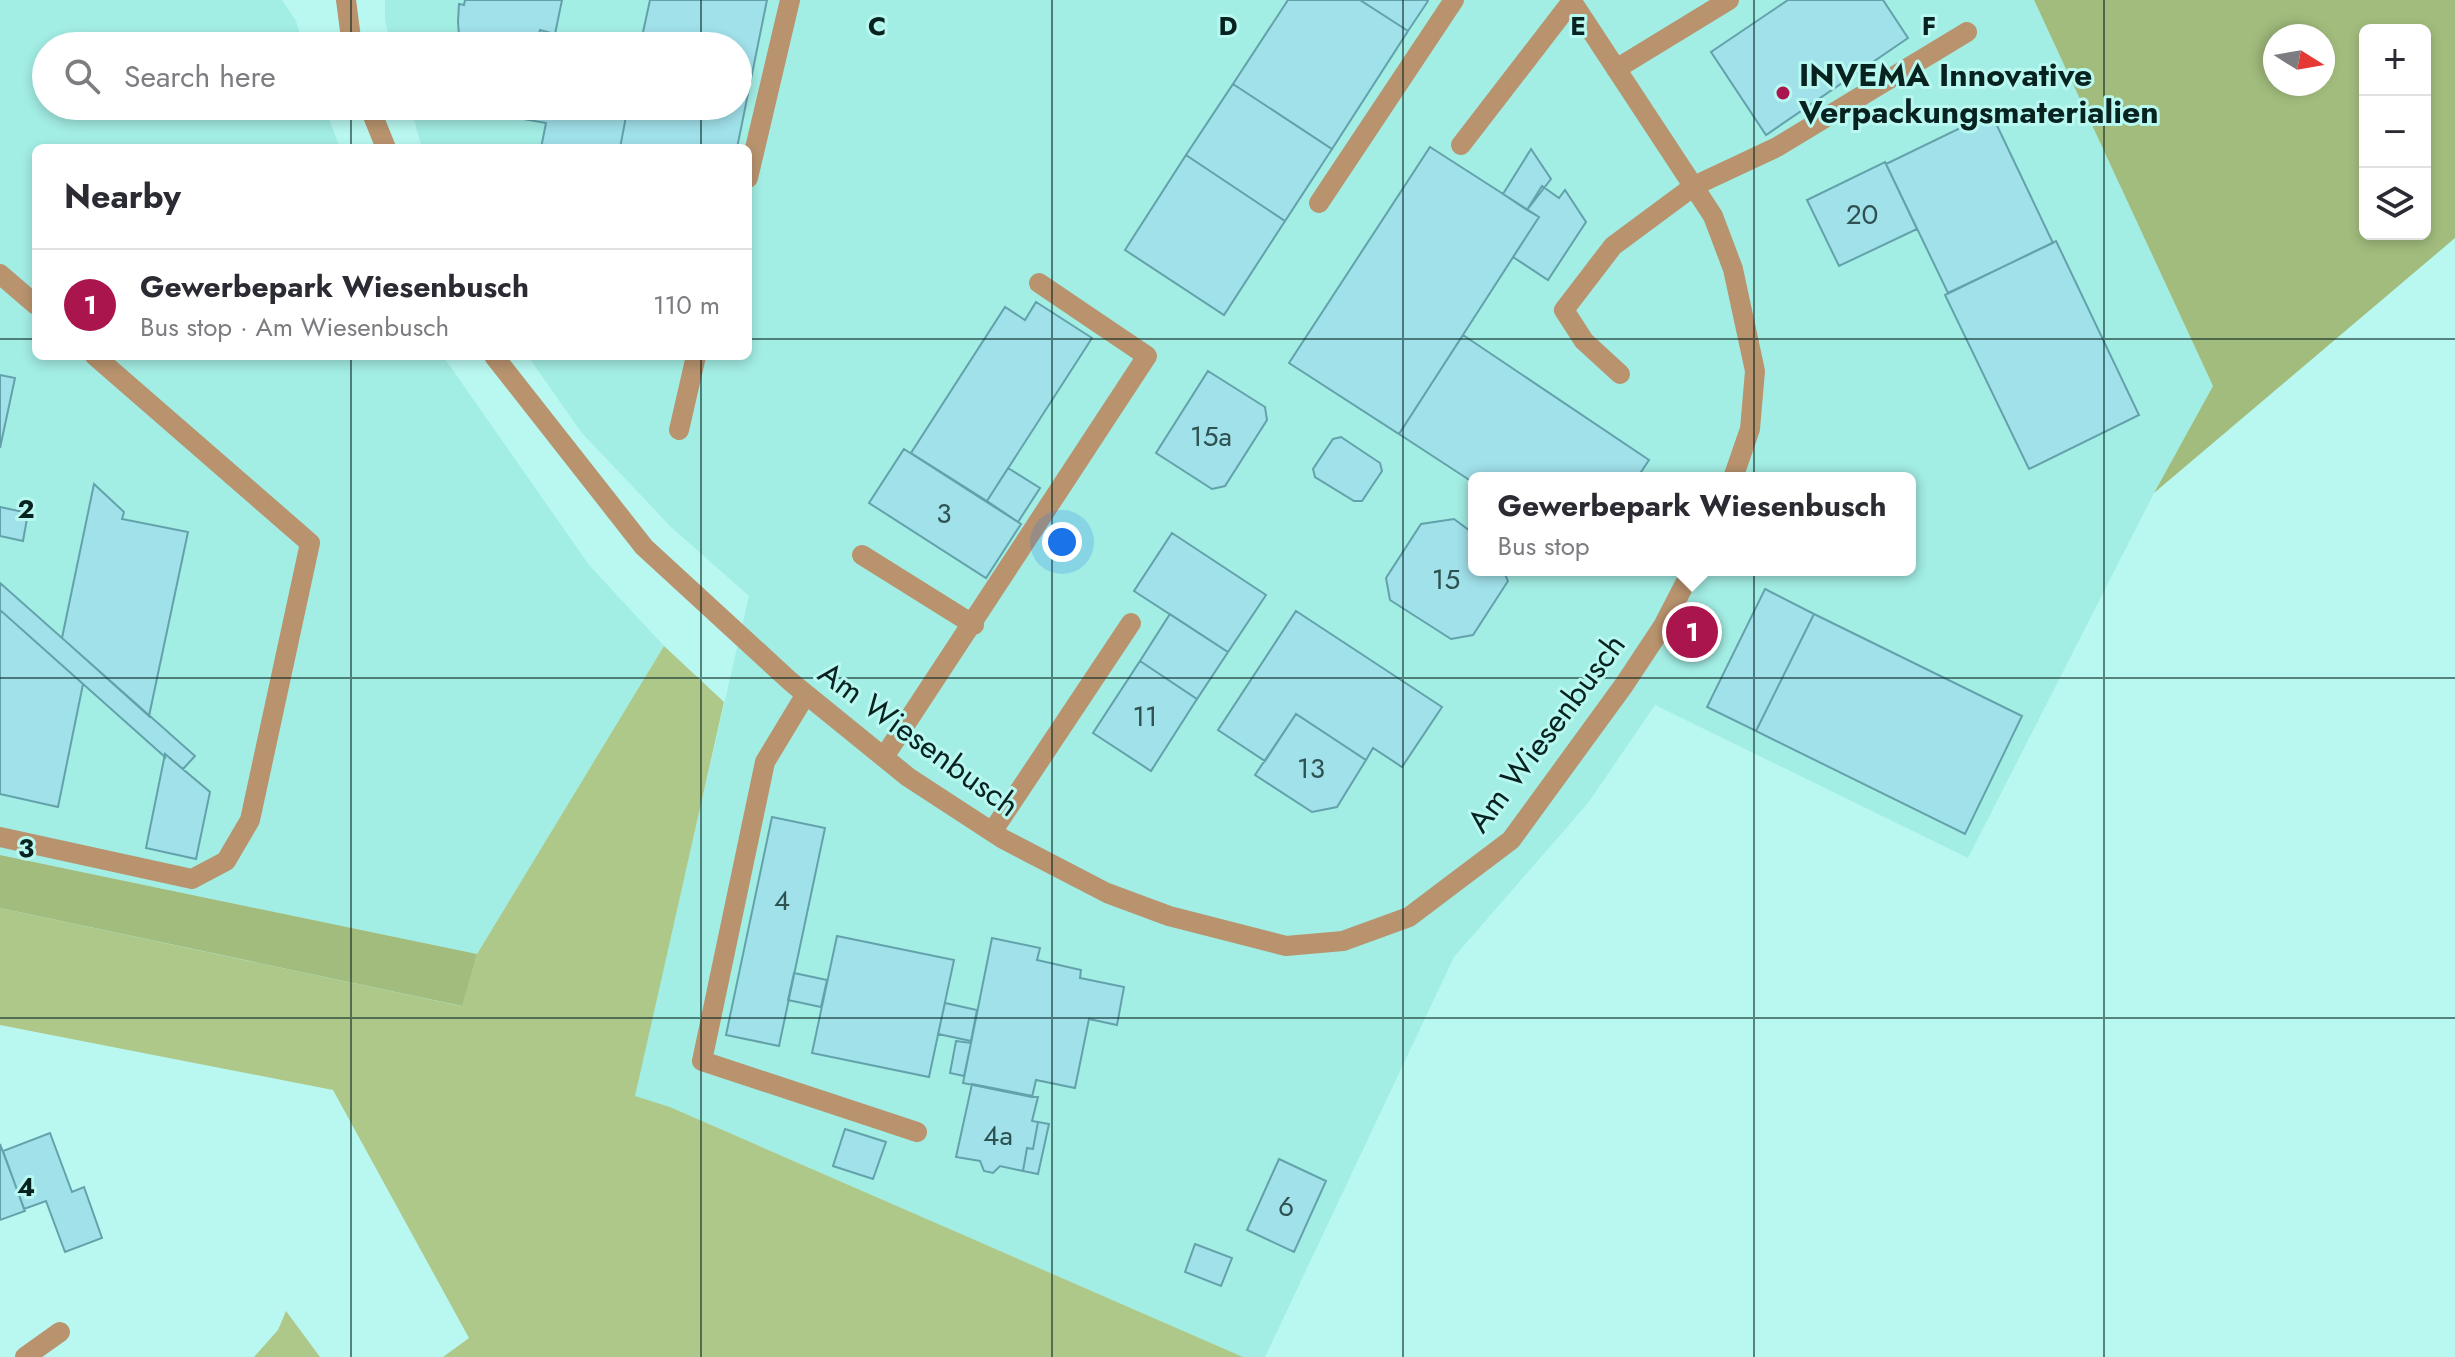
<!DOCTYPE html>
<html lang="en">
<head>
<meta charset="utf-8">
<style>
	:root { --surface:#fff; --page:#f7f7f7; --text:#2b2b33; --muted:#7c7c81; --line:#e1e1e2; --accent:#a9154c }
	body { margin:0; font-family:Jost,sans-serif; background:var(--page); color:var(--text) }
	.controls { position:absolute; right:24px; top:24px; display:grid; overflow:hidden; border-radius:12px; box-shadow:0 4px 12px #0003 }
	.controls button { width:72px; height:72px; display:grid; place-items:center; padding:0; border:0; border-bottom:2px solid var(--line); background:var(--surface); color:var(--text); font:40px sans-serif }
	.compass { position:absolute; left:2263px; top:24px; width:72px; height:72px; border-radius:50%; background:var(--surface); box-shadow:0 4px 12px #0003; rotate:101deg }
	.you { position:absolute; left:1062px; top:542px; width:28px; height:28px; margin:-20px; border:6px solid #fff; border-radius:50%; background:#1a73e8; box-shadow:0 0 0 12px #1a73e833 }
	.badge { display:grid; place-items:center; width:52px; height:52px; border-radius:50%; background:var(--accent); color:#fff; font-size:26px; font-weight:700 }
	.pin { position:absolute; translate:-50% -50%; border:4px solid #fff; box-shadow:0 2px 8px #0006 }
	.popup { position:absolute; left:1468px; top:472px; width:448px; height:104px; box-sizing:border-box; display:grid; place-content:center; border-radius:12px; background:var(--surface); filter:drop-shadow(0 2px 6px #0005); font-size:26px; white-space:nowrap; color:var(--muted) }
	.popup b { font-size:30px; color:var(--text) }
	.popup::after { content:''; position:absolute; left:50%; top:100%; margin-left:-16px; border:16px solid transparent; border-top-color:var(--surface) }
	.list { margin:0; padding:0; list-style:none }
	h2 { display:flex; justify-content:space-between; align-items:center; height:104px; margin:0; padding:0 32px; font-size:34px }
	h2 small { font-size:26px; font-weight:400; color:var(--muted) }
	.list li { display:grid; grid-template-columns:52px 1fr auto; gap:24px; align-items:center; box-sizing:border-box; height:112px; padding:0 32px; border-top:2px solid var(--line) }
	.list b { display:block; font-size:30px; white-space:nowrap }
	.list p { margin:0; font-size:26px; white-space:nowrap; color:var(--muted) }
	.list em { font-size:26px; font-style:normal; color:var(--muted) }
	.icon { flex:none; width:44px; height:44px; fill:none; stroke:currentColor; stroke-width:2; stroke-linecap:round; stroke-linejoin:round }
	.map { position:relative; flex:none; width:2455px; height:1357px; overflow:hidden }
	.search { position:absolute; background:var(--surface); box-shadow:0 4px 12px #0003; left:32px; top:32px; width:720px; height:88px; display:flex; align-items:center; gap:20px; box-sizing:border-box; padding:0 28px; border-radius:44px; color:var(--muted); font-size:30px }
	.panel { position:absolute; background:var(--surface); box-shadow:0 4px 12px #0003; left:32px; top:144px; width:720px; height:216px; border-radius:12px }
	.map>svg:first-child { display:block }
	.built { fill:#a2ede4; fill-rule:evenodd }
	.green { fill:#adc889 }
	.forest { fill:#a2bc7d; fill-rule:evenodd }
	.building { fill:#a1e1ea; stroke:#63a2aa; stroke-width:2 }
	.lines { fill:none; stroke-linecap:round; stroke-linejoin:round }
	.minor { stroke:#b8936e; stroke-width:20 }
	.grid { fill:none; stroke:#07221f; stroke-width:2; stroke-opacity:0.55 }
	.poi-dot { fill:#a9154c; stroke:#b8f8f0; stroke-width:3 }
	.labels { text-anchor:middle; stroke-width:6; stroke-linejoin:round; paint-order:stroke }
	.number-label { font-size:28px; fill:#2e5252 }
	.poi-label { font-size:32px; font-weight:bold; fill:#07221f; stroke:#b8f8f0; text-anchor:start }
	.street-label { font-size:32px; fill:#07221f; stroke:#b8f8f0 }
	.grid-label { font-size:26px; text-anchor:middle; font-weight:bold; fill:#07221f; stroke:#b8f8f0; stroke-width:6; stroke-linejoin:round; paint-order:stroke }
</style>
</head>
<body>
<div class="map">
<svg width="2455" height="1357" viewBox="0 0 2455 1357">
	<rect width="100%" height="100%" fill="#b8f8f0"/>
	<!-- built -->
	<path class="built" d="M 0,0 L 282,0 L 296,21 L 304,46 L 46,46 L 46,106 L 324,106 L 340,148 L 36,148 L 36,356 L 443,356 L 589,565 L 664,646 L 477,954 L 0,855 Z
		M 385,0 L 2034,0 L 2213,386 L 2154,493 L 1968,858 L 1655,705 L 1588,803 L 1454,957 L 1265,1357 L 1243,1357 L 670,1107 L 634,1096 L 749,596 L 672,528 L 581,432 L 528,356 L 748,356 L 748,148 L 422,148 L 410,106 L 738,106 L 738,46 L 392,46 L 385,21 ZM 1474,478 L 1910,478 L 1910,570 L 1474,570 Z"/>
	<!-- green -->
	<path class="green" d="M 664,646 L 724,702 L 635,1096 L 670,1107 L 1243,1357 L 443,1357 L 469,1338 L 333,1090 L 0,1025 L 0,908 L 461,1006 L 477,954 Z
		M 286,1311 L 320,1357 L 254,1357 L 278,1330 Z"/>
	<!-- forest -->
	<path class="forest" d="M 2034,0 L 2455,0 L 2455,238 L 2154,493 L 2213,386 ZM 2365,30 L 2425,30 L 2425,234 L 2365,234 ZM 2275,36 L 2323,36 L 2323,84 L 2275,84 Z
		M 0,855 L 477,954 L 462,1006 L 0,908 Z"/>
	<!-- building -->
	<path class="building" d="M 465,0 L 562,0 L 555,34 L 540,30 L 536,46 L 464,46 L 465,38 L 459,36 L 458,22 L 459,4 L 464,5 Z
		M 650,0 L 767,0 L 737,148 L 620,148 L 628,106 L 738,106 L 738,46 L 640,46 Z
		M 1288,0 L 1360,0 L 1408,31 L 1332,149 L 1233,84 Z
		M 1360,0 L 1427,0 L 1428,1 L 1408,31 Z
		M 1788,0 L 1883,0 L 1908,38 L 1766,135 L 1711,52 Z
		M 1233,84 L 1332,149 L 1285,221 L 1186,155 Z
		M 486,106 L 628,106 L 620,148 L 541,148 L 546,123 L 496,114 L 489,116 Z
		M 1991,113 L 2053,243 L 1948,293 L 1886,164 Z
		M 1430,147 L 1539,217 L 1399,434 L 1289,363 Z
		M 1531,149 L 1551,179 L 1527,210 L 1503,194 Z
		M 1186,155 L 1285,221 L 1224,315 L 1125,250 Z
		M 1885,162 L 1917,229 L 1839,266 L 1807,200 Z
		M 1542,186 L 1559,198 L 1565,190 L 1586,222 L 1548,280 L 1513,257 L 1539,217 L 1527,210 Z
		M 2056,241 L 2139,415 L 2029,469 L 1945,295 Z
		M 1036,302 L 1092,338 L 987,501 L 911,453 L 1005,307 L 1025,320 Z
		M 1463,335 L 1649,460 L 1637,478 L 1474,478 L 1474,483 L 1399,434 Z
		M 1208,371 L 1265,407 L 1267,420 L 1225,486 L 1212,489 L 1156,453 Z
		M 0,375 L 15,378 L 0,448 Z
		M 1341,437 L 1380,463 L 1382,471 L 1362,501 L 1354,501 L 1315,477 L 1313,469 L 1333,439 Z
		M 904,449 L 1021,524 L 986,578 L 869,503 Z
		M 1008,468 L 1040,488 L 1018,522 L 987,501 Z
		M 94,484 L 124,512 L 122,519 L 188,532 L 149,716 L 62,638 Z
		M 0,507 L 28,513 L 23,541 L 0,536 Z
		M 1454,519 L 1470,531 L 1474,541 L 1474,570 L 1503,570 L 1508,581 L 1473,635 L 1451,639 L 1390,600 L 1386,578 L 1421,524 Z
		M 1172,533 L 1266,595 L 1228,652 L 1134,591 Z
		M 0,583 L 195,756 L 183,769 L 165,754 L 165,757 L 0,610 Z
		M 1765,589 L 1814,614 L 1756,731 L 1707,707 Z
		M 0,610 L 83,684 L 58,807 L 0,794 Z
		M 1296,611 L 1442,707 L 1402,767 L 1373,748 L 1366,760 L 1296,714 L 1265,761 L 1218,730 Z
		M 1170,614 L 1228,652 L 1197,699 L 1140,661 Z
		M 1814,614 L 2022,716 L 1965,834 L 1756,731 Z
		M 1140,661 L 1197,699 L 1151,771 L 1093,733 Z
		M 1296,714 L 1366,760 L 1337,807 L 1312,812 L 1255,775 Z
		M 165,754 L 210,792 L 196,859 L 146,848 Z
		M 772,817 L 825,828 L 779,1046 L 726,1035 Z
		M 837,936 L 954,960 L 929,1077 L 812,1053 Z
		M 992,938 L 1040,948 L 1037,960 L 1081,970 L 1080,978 L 1124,987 L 1117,1025 L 1089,1019 L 1075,1088 L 1036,1080 L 1032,1097 L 963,1083 Z
		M 794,973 L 827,980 L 821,1007 L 788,1000 Z
		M 945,1003 L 977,1010 L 971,1041 L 938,1034 Z
		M 956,1041 L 971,1043 L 964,1076 L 950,1073 Z
		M 972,1084 L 1038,1097 L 1032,1121 L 1038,1122 L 1033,1149 L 1027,1148 L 1023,1171 L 1000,1166 L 993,1173 L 984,1171 L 980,1161 L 956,1157 Z
		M 1038,1122 L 1049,1124 L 1038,1174 L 1023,1171 L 1027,1148 L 1033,1149 Z
		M 845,1129 L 886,1142 L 873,1179 L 833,1166 Z
		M 50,1133 L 72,1192 L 84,1187 L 102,1238 L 65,1252 L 46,1201 L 24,1209 L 3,1151 Z
		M 0,1144 L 25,1211 L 0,1220 Z
		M 1279,1159 L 1326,1181 L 1294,1252 L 1247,1230 Z
		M 1195,1244 L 1232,1258 L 1221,1286 L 1185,1272 Z"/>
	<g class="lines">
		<!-- minor -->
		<path class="minor" d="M 346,0 L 352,46
			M 1571,0 L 1713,216 L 1733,269 L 1755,371 L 1750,429 L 1733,478
			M 1616,69 L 1729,0
			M 369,106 L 386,148
			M 1461,145 L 1572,1
			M 748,178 L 790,0
			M 1319,203 L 1454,0
			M 0,274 L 36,305
			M 494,356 L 644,547 L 791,682 L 908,777 L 1003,839 L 1107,893 L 1169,916 L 1286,946 L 1343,941 L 1409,917 L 1511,840 L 1624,685 L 1663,626 L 1692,570
			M 1620,374 L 1584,341 L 1564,310 L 1613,246 L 1694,186 L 1777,147 L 1967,32
			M 679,430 L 696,356
			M 862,555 L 974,625
			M 806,694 L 765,762 L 702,1061 L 917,1132
			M 884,757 L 1147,356 L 1039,283
			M 992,832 L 1131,623
			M 0,837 L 192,879 L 226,861 L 250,820 L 310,543 L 95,356
			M 25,1357 L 60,1332"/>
	</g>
	<!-- grid -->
	<path class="grid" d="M 351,0 L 351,46M 701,0 L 701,46M 1052,0 L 1052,1357M 1403,0 L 1403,1357M 1754,0 L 1754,1357M 2104,0 L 2104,1357M 351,106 L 351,148M 701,106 L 701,148M 0,339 L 36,339M 748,339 L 2455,339M 351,356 L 351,1357M 701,356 L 701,1357M 0,678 L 2455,678M 0,1018 L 2455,1018"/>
	<!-- markers -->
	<circle class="poi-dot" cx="1783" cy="93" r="8"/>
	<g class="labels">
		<!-- number labels -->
		<g class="number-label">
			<text x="1862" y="224">20</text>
			<text x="1211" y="446">15a</text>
			<text x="944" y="523">3</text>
			<text x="1446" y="589">15</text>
			<text x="1145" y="726">11</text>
			<text x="1311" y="778">13</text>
			<text x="782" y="910">4</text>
			<text x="998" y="1145">4a</text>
			<text x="1286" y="1216">6</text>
		</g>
		<!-- poi labels -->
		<g class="poi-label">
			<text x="1799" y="86">INVEMA Innovative<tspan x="1799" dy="37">Verpackungsmaterialien</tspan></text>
		</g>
		<!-- street labels -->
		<g class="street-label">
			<text transform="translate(1546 733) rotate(-53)" y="11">Am Wiesenbusch</text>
			<text transform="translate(919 739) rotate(36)" y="11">Am Wiesenbusch</text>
		</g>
	</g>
	<g class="grid-label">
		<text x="877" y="35">C</text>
		<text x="1228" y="35">D</text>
		<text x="1578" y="35">E</text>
		<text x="1929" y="35">F</text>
		<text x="26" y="518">2</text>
		<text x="26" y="857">3</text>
		<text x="26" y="1196">4</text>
	</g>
</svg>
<div class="controls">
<button>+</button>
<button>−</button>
<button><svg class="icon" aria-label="layers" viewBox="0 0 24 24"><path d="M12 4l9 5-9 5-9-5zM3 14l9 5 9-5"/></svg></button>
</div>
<svg class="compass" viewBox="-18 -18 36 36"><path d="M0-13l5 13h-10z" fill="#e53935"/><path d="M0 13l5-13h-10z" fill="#7c7c81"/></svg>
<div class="you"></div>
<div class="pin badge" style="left:1692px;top:632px">1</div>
<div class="popup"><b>Gewerbepark Wiesenbusch</b>Bus stop</div>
<div class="search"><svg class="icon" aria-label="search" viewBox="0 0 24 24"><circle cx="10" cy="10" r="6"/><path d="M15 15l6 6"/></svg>Search here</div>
<section class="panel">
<h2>Nearby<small></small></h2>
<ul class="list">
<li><span class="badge">1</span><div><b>Gewerbepark Wiesenbusch</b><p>Bus stop · Am Wiesenbusch</p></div><em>110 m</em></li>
</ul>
</section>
</div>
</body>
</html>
